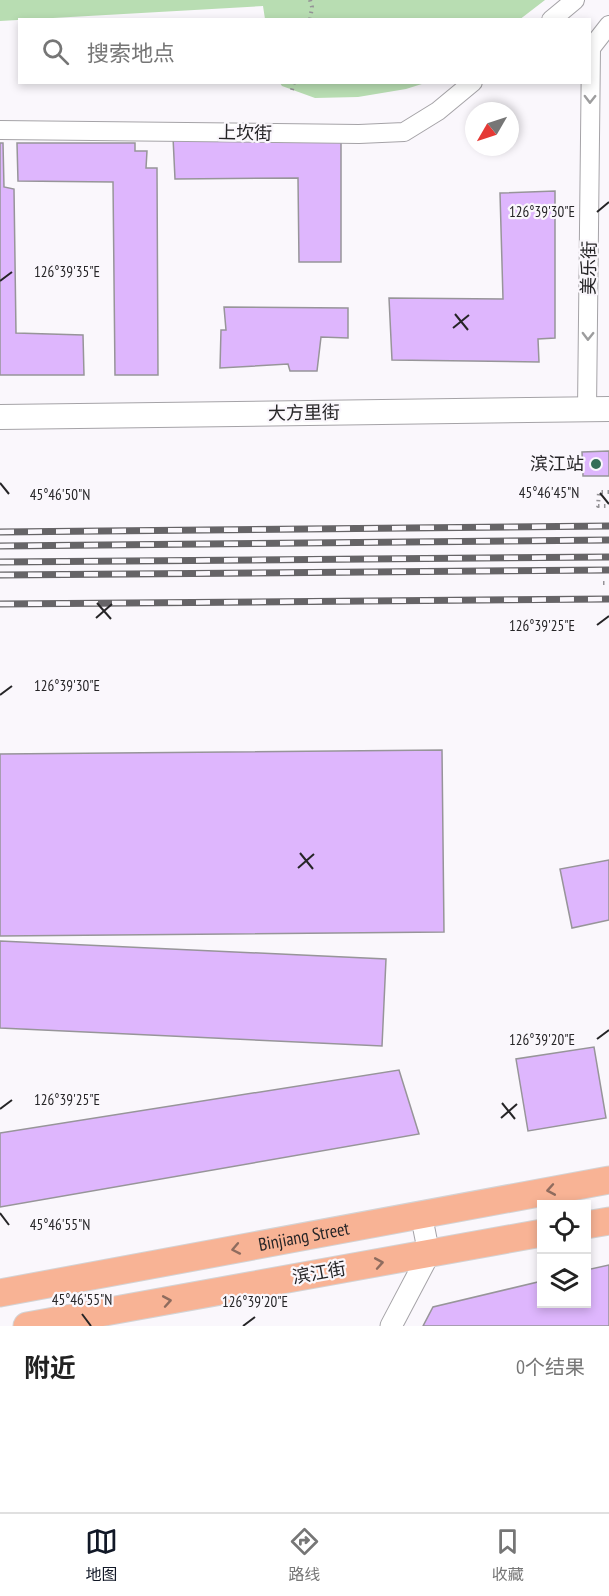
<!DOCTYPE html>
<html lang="zh">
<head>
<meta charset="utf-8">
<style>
	:root { --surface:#fff; --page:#f2f2f2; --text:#222; --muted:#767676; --line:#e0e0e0; --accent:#111827 }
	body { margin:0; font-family:"PT Sans Narrow","Noto Sans SC",sans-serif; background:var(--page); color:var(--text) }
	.controls { position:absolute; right:18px; bottom:18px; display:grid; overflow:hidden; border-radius:0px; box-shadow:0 3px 9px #0003 }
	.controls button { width:54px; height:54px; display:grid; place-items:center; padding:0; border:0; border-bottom:2px solid var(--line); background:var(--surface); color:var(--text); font:30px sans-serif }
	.compass { position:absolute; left:465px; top:102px; width:54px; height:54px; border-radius:50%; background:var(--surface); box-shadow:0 3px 9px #0003; rotate:231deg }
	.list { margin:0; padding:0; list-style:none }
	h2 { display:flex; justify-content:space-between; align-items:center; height:78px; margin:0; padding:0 24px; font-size:26px }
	h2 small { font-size:20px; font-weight:400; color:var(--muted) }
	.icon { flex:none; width:33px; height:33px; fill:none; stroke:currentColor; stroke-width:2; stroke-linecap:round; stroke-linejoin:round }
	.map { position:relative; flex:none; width:609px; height:1326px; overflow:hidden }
	.search { position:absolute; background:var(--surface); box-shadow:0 3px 9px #0003; left:18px; right:18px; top:18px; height:66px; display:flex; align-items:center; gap:15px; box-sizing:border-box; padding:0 21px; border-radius:0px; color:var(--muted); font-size:22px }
	.sheet { height:186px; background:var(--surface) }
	nav { display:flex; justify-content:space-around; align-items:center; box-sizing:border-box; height:84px; border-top:2px solid var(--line); background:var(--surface); font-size:16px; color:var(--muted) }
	nav a { display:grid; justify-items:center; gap:3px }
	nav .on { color:var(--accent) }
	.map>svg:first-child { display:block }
	.green { fill:#b8ddb2 }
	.building { fill:#deb6fd; stroke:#979599; stroke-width:1.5 }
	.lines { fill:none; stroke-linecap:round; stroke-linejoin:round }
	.minor-casing { stroke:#a5a3a7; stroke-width:20 }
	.tertiary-casing { stroke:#a5a3a7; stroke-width:23 }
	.secondary-casing { stroke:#a5a3a7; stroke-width:26 }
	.primary-casing { stroke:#d4d3d4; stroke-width:29 }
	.path { stroke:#959397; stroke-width:4; stroke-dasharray:1.5 4.5; stroke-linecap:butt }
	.minor { stroke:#fff; stroke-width:18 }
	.tertiary { stroke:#fff; stroke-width:21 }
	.secondary { stroke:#fff; stroke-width:24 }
	.primary { stroke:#f8b395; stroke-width:27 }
	.rail-casing { stroke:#666467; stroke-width:7 }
	.rail { stroke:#faf7fc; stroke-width:4.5; stroke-dasharray:14; stroke-linecap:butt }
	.oneway { stroke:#9d9d9e }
	.oneway2 { stroke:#8f6c5e }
	.ticks { fill:none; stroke:#262527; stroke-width:2 }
	.poi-dot { fill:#366f58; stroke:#faf7fc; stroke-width:2 }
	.labels { text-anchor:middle; stroke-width:4.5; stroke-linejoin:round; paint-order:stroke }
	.street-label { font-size:18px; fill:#262527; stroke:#faf7fc }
	.poi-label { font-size:18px; fill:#262527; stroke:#faf7fc; text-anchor:end }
	.ticks-label { font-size:15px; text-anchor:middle; fill:#262527; stroke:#faf7fc; stroke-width:4.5; stroke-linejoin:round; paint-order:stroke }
</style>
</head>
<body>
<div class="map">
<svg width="609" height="1326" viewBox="0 0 609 1326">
	<rect width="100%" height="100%" fill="#faf7fc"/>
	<!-- green -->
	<path class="green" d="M 0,0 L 545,0 L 519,20 L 265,19 L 263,6 L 0,21 Z
		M 280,83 L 425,83 L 406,89 L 358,97 L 315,98 L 282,86 Z"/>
	<!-- building -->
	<path class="building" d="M 173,137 L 341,137 L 341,262 L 299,262 L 298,178 L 175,179 Z
		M 0,143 L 3,143 L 4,187 L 14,189 L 16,333 L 83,335 L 84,375 L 0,375 Z
		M 17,143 L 135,143 L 135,151 L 147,151 L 146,168 L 157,168 L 158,375 L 115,375 L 113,182 L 18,181 Z
		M 555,191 L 555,338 L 538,339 L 539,362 L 392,360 L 389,298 L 503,299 L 500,193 Z
		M 224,307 L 348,308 L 348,338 L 321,337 L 317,371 L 290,371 L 288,364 L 220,368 L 221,330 L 226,330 Z
		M 609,451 L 609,476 L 583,476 L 582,452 Z
		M 442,750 L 444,932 L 0,936 L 0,754 Z
		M 609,860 L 609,920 L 572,928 L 560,869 Z
		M 0,941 L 386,959 L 382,1046 L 0,1028 Z
		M 594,1047 L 606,1118 L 528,1131 L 516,1059 Z
		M 399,1070 L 419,1134 L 0,1207 L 0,1133 Z
		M 609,1265 L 609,1326 L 423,1326 L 433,1307 L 542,1281 L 542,1304 L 586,1304 L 586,1270 Z"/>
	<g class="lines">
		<defs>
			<path id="minor" d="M 551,20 L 575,0
				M 0,130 L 359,134 L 404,132 L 438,111 L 473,82
				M 587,409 L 591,48 L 609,25"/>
			<path id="tertiary" d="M 391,1326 L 429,1254 L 421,1214"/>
			<path id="secondary" d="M 0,417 L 609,409"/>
			<g id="primary">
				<path d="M 586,1225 L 609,1221"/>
				<path id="s1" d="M 0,1293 L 609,1180"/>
				<path d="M 27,1326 L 542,1233"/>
			</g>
		</defs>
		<!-- minor casing -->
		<use href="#minor" class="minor-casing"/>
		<!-- tertiary casing -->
		<use href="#tertiary" class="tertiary-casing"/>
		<!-- secondary casing -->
		<use href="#secondary" class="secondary-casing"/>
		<!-- primary casing -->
		<use href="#primary" class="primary-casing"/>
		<!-- path -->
		<path class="path" d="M 310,0 L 312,7 L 310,20
			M 292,90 L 294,82
			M 609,492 L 599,492 L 598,506 L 609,506
			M 603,583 L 609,583"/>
		<!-- minor -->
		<use href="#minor" class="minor"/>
		<!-- tertiary -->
		<use href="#tertiary" class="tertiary"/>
		<!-- secondary -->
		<use href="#secondary" class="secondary"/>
		<!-- primary -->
		<use href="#primary" class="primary"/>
		<defs>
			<path id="rail" d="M 0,532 L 609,526
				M 0,546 L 609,540
				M 0,562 L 609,557
				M 0,575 L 609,570
				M 0,604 L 609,599"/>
		</defs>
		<!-- rail casing -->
		<use href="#rail" class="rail-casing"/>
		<!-- rail -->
		<use href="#rail" class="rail"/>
	</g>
	<!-- one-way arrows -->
	<defs><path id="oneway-chevron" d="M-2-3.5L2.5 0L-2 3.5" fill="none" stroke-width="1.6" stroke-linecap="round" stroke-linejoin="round" transform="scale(1.5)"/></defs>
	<g class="oneway">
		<use href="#oneway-chevron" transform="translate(590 99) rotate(91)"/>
		<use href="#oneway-chevron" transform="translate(588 336) rotate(91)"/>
	</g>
	<g class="oneway2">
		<use href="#oneway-chevron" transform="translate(551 1190) rotate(170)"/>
		<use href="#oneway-chevron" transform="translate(236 1249) rotate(169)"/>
		<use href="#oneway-chevron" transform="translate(379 1263) rotate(-10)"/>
		<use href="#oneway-chevron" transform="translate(167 1301) rotate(-10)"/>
	</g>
	<!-- ticks -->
	<path class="ticks" d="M 597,212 L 609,202M 0,281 L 12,272M 455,314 L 468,330M 453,328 L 469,315M 0,483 L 9,494M 600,493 L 609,504M 97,603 L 111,619M 96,618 L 112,604M 597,625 L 609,616M 0,695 L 12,686M 300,853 L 313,869M 298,868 L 314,854M 597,1039 L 609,1030M 502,1103 L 515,1119M 0,1109 L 12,1100M 501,1118 L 517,1104M 0,1213 L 9,1225M 82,1314 L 91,1326M 243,1326 L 255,1317"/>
	<!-- markers -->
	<circle class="poi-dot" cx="596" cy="464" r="6"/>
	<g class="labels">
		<!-- street labels -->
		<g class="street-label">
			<text transform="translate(245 133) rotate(1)" y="6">上坎街</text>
			<text transform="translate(589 268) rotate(-89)" y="6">美乐街</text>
			<text transform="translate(304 413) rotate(-1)" y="6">大方里街</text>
			<text dy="6" stroke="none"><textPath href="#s1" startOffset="309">Binjiang Street</textPath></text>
			<text transform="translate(319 1273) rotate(-10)" y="6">滨江街</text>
		</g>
		<!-- poi labels -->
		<g class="poi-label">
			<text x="584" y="470">滨江站</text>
		</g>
	</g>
	<g class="ticks-label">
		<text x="542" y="217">126°39'30"E</text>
		<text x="67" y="277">126°39'35"E</text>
		<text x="549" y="498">45°46'45"N</text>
		<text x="60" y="500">45°46'50"N</text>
		<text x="542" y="631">126°39'25"E</text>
		<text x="67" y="691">126°39'30"E</text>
		<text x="542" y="1045">126°39'20"E</text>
		<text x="67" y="1105">126°39'25"E</text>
		<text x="60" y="1230">45°46'55"N</text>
		<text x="82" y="1305">45°46'55"N</text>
		<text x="255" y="1307">126°39'20"E</text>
	</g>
</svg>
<div class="controls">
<button><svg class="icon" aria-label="locate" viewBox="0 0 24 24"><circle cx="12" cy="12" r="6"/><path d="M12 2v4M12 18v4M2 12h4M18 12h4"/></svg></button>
<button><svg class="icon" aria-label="layers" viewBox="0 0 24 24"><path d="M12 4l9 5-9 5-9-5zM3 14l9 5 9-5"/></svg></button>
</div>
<svg class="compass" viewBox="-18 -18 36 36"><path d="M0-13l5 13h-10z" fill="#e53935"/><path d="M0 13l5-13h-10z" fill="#767676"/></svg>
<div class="search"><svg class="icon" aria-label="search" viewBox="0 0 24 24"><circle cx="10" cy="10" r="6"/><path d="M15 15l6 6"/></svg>搜索地点</div>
</div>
<section class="sheet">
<h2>附近<small>0个结果</small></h2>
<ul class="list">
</ul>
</section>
<nav>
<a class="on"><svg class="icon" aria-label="map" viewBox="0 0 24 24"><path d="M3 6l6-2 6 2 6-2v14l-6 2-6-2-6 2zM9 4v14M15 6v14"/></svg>地图</a>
<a><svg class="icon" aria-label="directions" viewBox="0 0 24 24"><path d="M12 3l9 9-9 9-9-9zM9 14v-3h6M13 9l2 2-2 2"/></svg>路线</a>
<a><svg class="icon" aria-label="saved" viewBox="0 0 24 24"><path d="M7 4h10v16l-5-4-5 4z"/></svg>收藏</a>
</nav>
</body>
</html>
